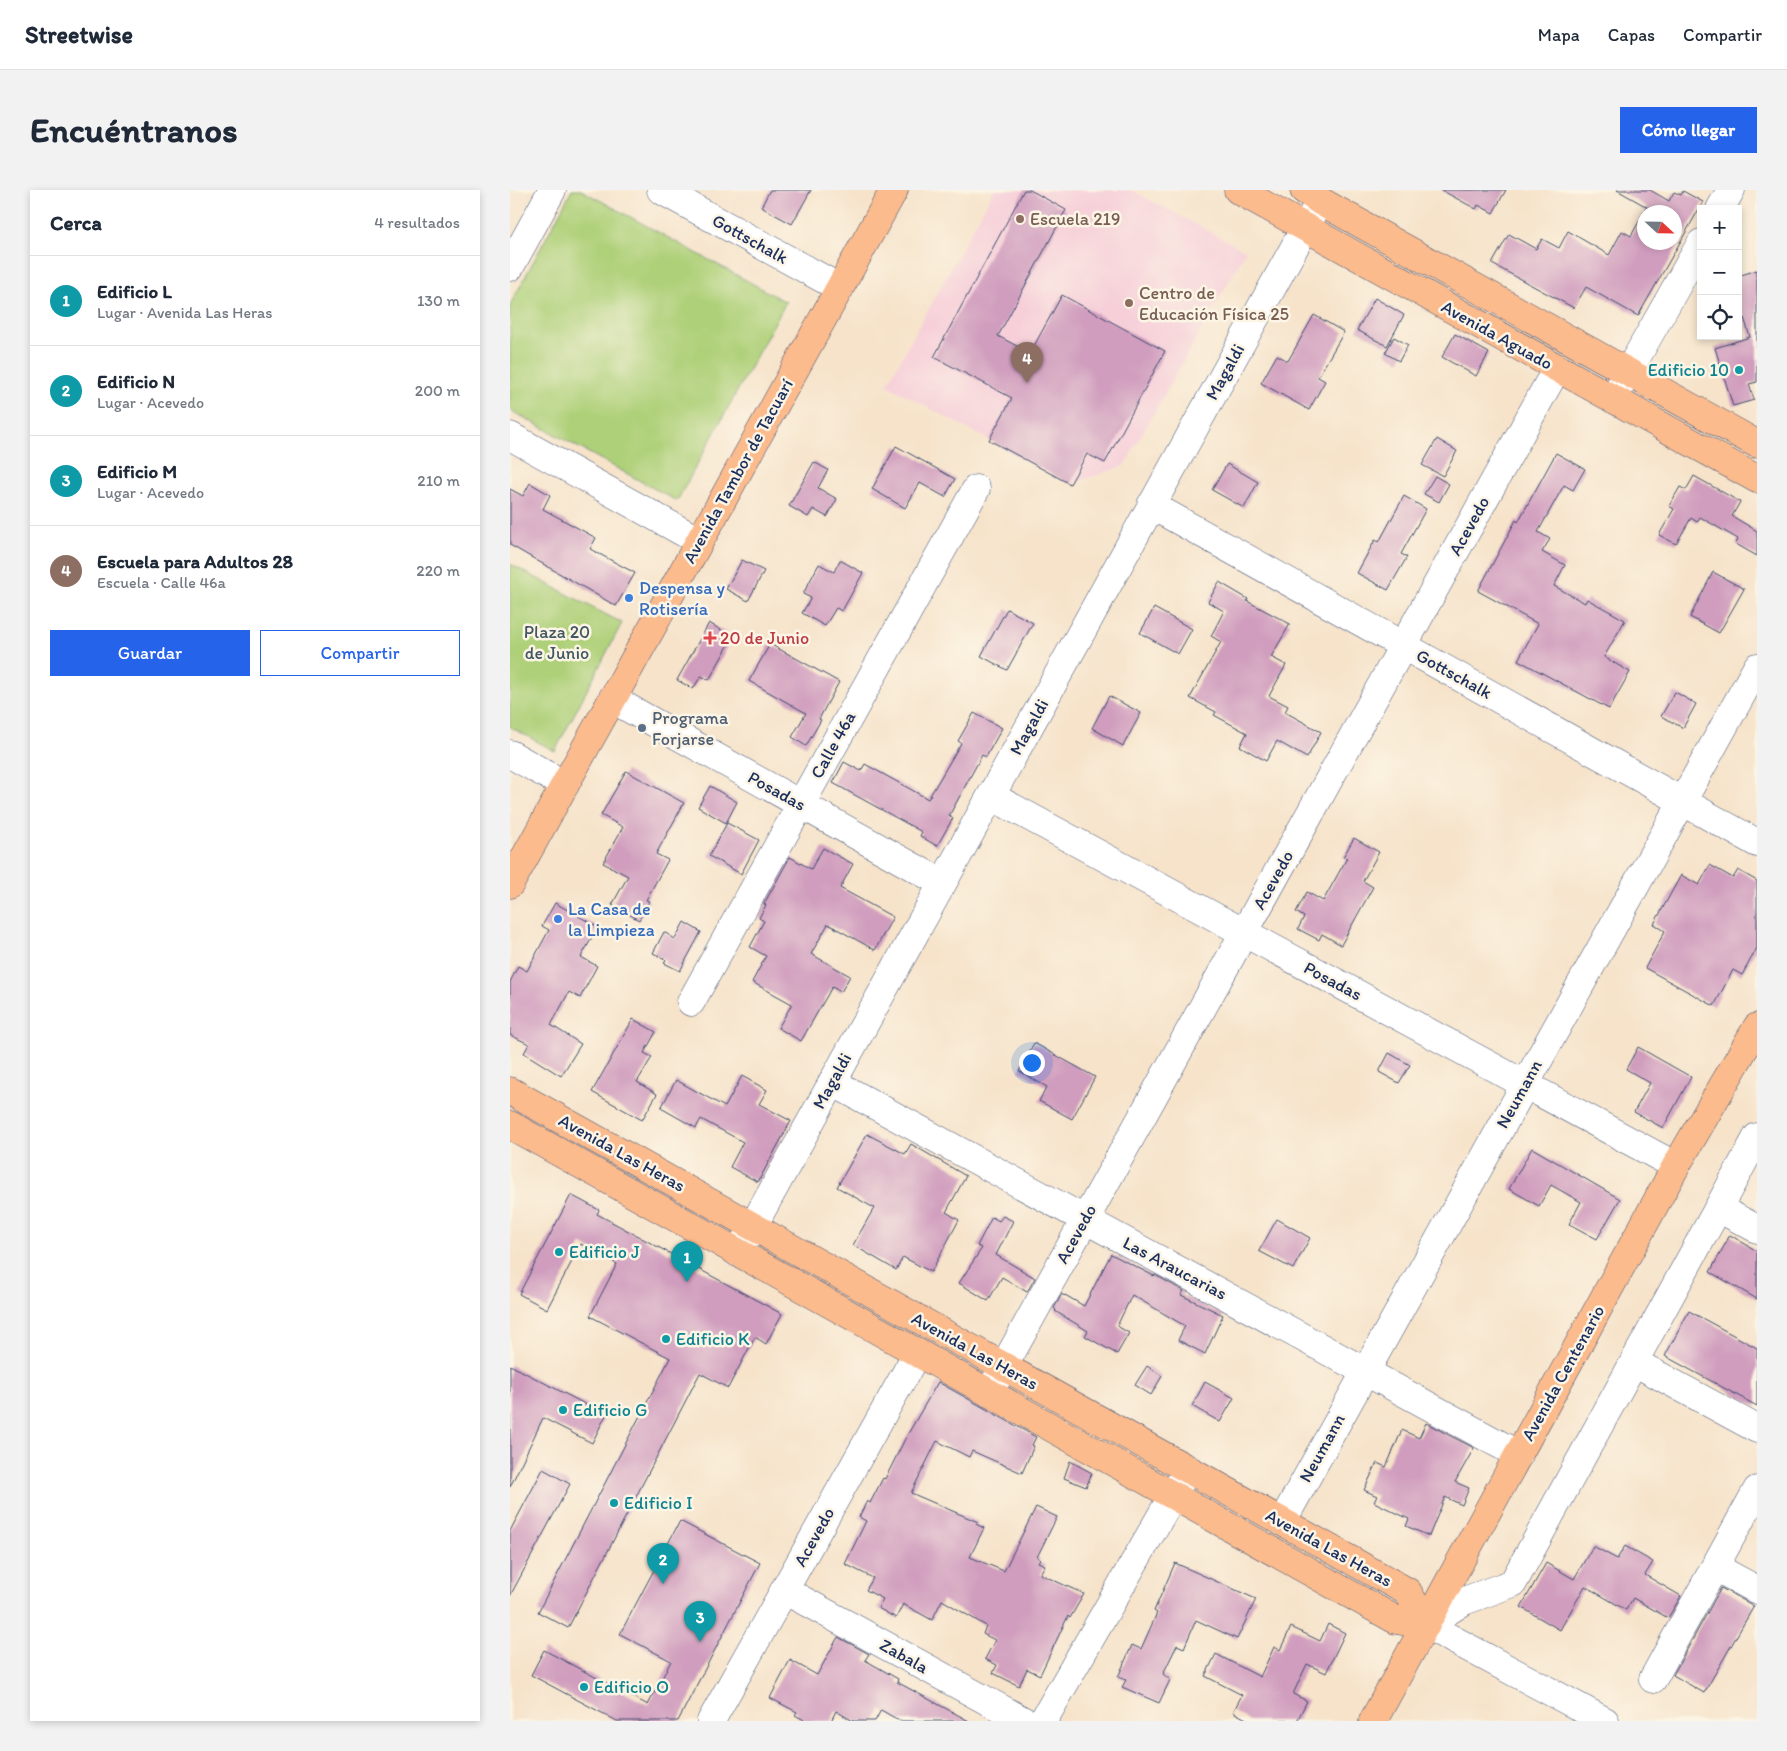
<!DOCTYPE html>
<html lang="es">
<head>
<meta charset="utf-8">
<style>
	:root { --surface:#fff; --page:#f2f2f3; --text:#1f2937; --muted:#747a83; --line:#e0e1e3; --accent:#2563eb }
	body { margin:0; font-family:Itim,sans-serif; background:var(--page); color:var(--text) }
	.controls { position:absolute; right:15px; top:15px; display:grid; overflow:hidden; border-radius:0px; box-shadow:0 2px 8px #0003 }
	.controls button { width:45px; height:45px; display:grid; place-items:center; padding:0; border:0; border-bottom:1px solid var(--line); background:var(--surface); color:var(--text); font:25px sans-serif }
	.compass { position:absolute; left:1127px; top:15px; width:45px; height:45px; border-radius:50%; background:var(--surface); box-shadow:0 2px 8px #0003; rotate:112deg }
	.you { position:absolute; left:521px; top:872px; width:18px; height:18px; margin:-12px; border:4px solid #fff; border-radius:50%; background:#1a73e8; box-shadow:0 0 0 8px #1a73e833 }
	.badge { display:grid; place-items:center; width:32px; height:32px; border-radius:50%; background:var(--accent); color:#fff; font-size:16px; font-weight:700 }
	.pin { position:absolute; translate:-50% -41px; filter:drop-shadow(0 1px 2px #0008) }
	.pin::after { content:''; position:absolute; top:26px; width:18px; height:15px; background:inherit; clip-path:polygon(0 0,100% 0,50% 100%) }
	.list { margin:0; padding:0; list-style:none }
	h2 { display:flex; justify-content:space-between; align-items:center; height:65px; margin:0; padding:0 20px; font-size:21px }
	h2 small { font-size:16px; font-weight:400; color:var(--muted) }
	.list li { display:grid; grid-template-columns:32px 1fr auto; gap:15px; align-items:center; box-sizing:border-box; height:90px; padding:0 20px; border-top:1px solid var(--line) }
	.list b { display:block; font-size:19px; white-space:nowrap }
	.list p { margin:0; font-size:16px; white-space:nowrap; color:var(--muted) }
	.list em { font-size:16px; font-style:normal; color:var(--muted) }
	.actions { display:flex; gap:10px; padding:15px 20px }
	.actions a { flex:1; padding:11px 0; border:1px solid var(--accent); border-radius:0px; text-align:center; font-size:18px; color:var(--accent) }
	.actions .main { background:var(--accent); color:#fff }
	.icon { flex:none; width:28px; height:28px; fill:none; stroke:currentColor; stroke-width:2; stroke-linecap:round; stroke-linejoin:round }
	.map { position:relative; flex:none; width:1247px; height:1531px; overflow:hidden; border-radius:0px }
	header { display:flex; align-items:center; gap:30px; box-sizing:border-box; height:70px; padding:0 25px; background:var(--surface); border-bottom:1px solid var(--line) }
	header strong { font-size:24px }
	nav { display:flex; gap:28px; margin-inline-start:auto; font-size:18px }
	.intro { display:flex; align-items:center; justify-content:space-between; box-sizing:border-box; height:120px; padding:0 30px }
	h1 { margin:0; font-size:35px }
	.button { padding:12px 22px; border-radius:0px; background:var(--accent); color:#fff; font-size:18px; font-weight:700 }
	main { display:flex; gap:30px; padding:0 30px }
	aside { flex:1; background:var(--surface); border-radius:0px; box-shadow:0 2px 8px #0003 }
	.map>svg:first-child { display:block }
	.built { fill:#f6cfd9 }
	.green { fill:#aed078; stroke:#64806b }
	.building { fill:#d09dbe; fill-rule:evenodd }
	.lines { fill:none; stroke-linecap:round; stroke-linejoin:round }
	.minor-casing { stroke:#3c4a6e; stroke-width:29 }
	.major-casing { stroke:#3c4a6e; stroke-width:29 }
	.minor { stroke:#fff; stroke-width:28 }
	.major { stroke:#fbbb8d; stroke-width:28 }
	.education-dot { fill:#8d6e63; stroke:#fcf5e5; stroke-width:2 }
	.culture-dot { fill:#0f9aa8; stroke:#fcf5e5; stroke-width:2 }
	.shop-dot { fill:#3f7fe0; stroke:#fcf5e5; stroke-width:2 }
	.health-dot { fill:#e0444e; stroke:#fcf5e5; stroke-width:2 }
	.service-dot { fill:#5c6f8a; stroke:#fcf5e5; stroke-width:2 }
	.labels { text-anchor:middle; stroke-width:5; stroke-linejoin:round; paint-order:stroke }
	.education-label { font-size:18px; fill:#785e54; stroke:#fcf5e5; text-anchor:start }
	.street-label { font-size:18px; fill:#1b2f5e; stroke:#fcf5e5 }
	.culture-label { font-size:18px; fill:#0d838f; stroke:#fcf5e5; text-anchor:start }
	.shop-label { font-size:18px; fill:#366cbe; stroke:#fcf5e5; text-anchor:start }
	.park-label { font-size:18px; fill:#405764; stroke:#fcf5e5 }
	.health-label { font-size:18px; fill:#be3a42; stroke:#fcf5e5; text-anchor:start }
	.service-label { font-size:18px; fill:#4e5e75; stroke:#fcf5e5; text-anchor:start }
</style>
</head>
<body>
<header>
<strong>Streetwise</strong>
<nav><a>Mapa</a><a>Capas</a><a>Compartir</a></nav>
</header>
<div class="intro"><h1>Encuéntranos</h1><a class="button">Cómo llegar</a></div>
<main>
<aside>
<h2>Cerca<small>4 resultados</small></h2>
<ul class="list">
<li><span class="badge" style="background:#0f9aa8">1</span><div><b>Edificio L</b><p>Lugar · Avenida Las Heras</p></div><em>130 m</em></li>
<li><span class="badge" style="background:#0f9aa8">2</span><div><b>Edificio N</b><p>Lugar · Acevedo</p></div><em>200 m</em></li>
<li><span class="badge" style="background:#0f9aa8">3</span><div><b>Edificio M</b><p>Lugar · Acevedo</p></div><em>210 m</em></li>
<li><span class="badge" style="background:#8d6e63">4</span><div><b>Escuela para Adultos 28</b><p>Escuela · Calle 46a</p></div><em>220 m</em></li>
</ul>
<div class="actions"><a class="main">Guardar</a><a>Compartir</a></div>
</aside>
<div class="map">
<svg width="1247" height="1531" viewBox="0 0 1247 1531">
	<rect width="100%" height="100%" fill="#fcf5e5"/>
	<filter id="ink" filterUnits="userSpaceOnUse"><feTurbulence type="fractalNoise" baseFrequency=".02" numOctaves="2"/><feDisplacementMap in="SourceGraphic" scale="10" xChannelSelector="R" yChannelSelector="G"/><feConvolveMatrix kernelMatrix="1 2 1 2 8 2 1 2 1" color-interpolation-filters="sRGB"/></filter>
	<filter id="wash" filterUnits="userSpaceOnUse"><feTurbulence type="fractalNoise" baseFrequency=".0096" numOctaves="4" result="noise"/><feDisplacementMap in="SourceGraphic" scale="20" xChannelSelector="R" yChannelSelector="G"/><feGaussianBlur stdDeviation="1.12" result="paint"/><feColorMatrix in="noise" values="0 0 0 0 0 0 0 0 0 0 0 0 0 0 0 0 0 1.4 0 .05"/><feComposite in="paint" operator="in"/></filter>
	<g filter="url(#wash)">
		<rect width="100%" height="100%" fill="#f6e3ca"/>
		<!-- built -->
		<path class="built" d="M 484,0 L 621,0 L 736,61 L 614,276 L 560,294 L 377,195 Z"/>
		<!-- green -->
		<path class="green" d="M 62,0 L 71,0 L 276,112 L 167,311 L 0,220 L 0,115 Z
			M 0,374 L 112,433 L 45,561 L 0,537 Z"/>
		<g id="blocks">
			<!-- building -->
			<path class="building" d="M 260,0 L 301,0 L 282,34 L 251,17 Z
				M 514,0 L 520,0 L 556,20 L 488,146 L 520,163 L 552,105 L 655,161 L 595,273 L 577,264 L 560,294 L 479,250 L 502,208 L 424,167 Z
				M 931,0 L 996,0 L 983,23 L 968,15 L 966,19 Z
				M 1107,0 L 1140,0 L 1159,11 L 1164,2 L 1171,5 L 1173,1 L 1193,12 L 1128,126 L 1076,97 L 1064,118 L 982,74 L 999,44 L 1026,59 L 1032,49 L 1049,58 L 1058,41 L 1099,65 L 1112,41 L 1121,46 L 1137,17 ZM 1134,22 L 1164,22 L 1164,52 L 1134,52 Z
				M 1247,80 L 1247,192 L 1239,194 L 1244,210 L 1223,216 L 1205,158 L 1240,147 L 1228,108 L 1228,86 Z
				M 865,108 L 894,125 L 877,156 L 847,140 Z
				M 804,125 L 834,142 L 808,187 L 815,191 L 799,220 L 751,193 L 767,165 L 778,171 Z
				M 945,144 L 979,163 L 966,186 L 932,167 Z
				M 884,147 L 898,155 L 889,171 L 875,163 Z
				M 927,249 L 947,261 L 933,286 L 912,275 Z
				M 386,256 L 445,289 L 435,307 L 410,293 L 395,318 L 362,299 Z
				M 1046,263 L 1075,279 L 1063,300 L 1054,295 L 1028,342 L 1040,349 L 1032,362 L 1055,375 L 1044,396 L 1075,413 L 1077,409 L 1115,430 L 1094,467 L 1120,482 L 1099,519 L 1008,470 L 1028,434 L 968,401 L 1006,330 L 1008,332 Z
				M 304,272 L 318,280 L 308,298 L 327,309 L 317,327 L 303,319 L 298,327 L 279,316 Z
				M 717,274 L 748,292 L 734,318 L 702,300 Z
				M 925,286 L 939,294 L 929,312 L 914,304 Z
				M 1184,286 L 1230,312 L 1222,326 L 1247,341 L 1247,366 L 1226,354 L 1228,349 L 1190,327 L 1187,332 L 1181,328 L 1166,354 L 1149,345 L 1164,319 L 1159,316 L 1170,297 L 1176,300 Z
				M 20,293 L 40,305 L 33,319 L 86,348 L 80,359 L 125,383 L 106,416 L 0,355 L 0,299 L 13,306 Z
				M 894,306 L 916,319 L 891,364 L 897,367 L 878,400 L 847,383 L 865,350 L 869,352 Z
				M 232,370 L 254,381 L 238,411 L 216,399 Z
				M 330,370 L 353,383 L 332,421 L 326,418 L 315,436 L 292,423 L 301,408 L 293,404 L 309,374 L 324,382 Z
				M 1203,382 L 1234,399 L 1209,443 L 1180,427 Z
				M 709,392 L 738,409 L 737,411 L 780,434 L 761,467 L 776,475 L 759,506 L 778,516 L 775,522 L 811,542 L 797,568 L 767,551 L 756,571 L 730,556 L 737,543 L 704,525 L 706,522 L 680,508 L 711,452 L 701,446 L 714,421 L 698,412 Z
				M 644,418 L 682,439 L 668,464 L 630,443 Z
				M 497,419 L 523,433 L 497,480 L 471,466 Z
				M 199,433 L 223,447 L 199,490 L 191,486 L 183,499 L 167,490 Z
				M 260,454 L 329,492 L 309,529 L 311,530 L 296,556 L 282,547 L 296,523 L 239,491 Z
				M 1165,502 L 1186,514 L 1173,538 L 1151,526 Z
				M 599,506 L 631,523 L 613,556 L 582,538 Z
				M 464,523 L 492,538 L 476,567 L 472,565 L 439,626 L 443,628 L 427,656 L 410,646 L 412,642 L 323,593 L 334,572 L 351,581 L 355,574 L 418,609 L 451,553 L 448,551 Z
				M 116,581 L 174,613 L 146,664 L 158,670 L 136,710 L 139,711 L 129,730 L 102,715 L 118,686 L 93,673 L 113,637 L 91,625 Z
				M 200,596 L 227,612 L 216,633 L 188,617 Z
				M 217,633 L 249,650 L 231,684 L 199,666 Z
				M 844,648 L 869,662 L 853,691 L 863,697 L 831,755 L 812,744 L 809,750 L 788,739 L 794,727 L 786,722 L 797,702 L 813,711 L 837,668 L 833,667 Z
				M 313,658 L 343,674 L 330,698 L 383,727 L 365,760 L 318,734 L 301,764 L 340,786 L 331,802 L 322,797 L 291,851 L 268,838 L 282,814 L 242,792 L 256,766 L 240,757 L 254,731 L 249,728 L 256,715 L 254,714 L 280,667 L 301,679 Z
				M 1200,675 L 1223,688 L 1228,680 L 1247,691 L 1247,758 L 1232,785 L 1223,780 L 1204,816 L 1135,778 L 1155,741 L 1144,734 L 1171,685 L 1189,695 Z
				M 45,713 L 88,737 L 71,767 L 87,776 L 70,808 L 59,802 L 41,835 L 71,854 L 51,886 L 14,863 L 19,854 L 0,845 L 0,792 L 8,776 L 17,781 L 39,740 L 32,736 Z
				M 174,732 L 191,742 L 170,781 L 154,773 L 156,770 L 143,763 L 154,742 L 165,749 Z
				M 123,829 L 146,842 L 134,863 L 142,867 L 127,892 L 147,904 L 132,930 L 82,902 Z
				M 524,853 L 585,887 L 562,929 L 529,911 L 537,897 L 509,881 Z
				M 1128,857 L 1181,887 L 1153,938 L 1124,922 L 1140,893 L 1116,879 Z
				M 879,863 L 900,875 L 889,893 L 869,882 Z
				M 232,886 L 257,900 L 249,914 L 281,931 L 248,992 L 220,977 L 233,952 L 191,929 L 186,938 L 151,918 L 166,890 L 215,917 Z
				M 357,944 L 395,964 L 401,954 L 456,986 L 436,1022 L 449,1030 L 421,1082 L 393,1067 L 386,1080 L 343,1055 L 364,1018 L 327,997 Z
				M 1022,958 L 1110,1009 L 1087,1049 L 1059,1034 L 1071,1012 L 1041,995 L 1029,1016 L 999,999 Z
				M 61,1005 L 89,1020 L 87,1024 L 272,1124 L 256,1154 L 245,1147 L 218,1198 L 190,1183 L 58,1438 L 28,1422 L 160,1168 L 80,1126 L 107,1074 L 71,1054 L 37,1119 L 9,1104 Z
				M 493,1026 L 503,1031 L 486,1065 L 525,1088 L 517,1102 L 492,1087 L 478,1111 L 449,1093 L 472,1058 L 467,1056 L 482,1027 L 489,1031 Z
				M 767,1029 L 800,1048 L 783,1079 L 749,1061 Z
				M 1220,1045 L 1247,1061 L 1247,1109 L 1200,1082 Z
				M 601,1064 L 644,1086 L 645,1085 L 674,1101 L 671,1105 L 713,1125 L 695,1164 L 668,1150 L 675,1136 L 622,1105 L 607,1136 L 619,1143 L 607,1164 L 575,1146 L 578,1141 L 545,1121 L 546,1120 L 544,1118 L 552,1104 L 554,1106 L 555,1105 L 574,1116 Z
				M 1179,1121 L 1247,1158 L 1247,1216 L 1155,1166 Z
				M 0,1175 L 96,1225 L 82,1253 L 33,1228 L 0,1297 Z
				M 637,1176 L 652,1186 L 641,1205 L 625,1195 Z
				M 428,1192 L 526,1247 L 522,1255 L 524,1256 L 512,1283 L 462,1261 L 459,1267 L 427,1251 L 401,1303 L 468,1332 L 466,1334 L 474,1338 L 460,1367 L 494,1381 L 526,1317 L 547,1327 L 527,1367 L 530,1369 L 528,1372 L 535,1375 L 530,1384 L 574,1404 L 560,1428 L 558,1426 L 530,1485 L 517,1479 L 509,1496 L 483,1483 L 487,1475 L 475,1469 L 485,1450 L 473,1444 L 476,1436 L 432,1410 L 422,1430 L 393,1414 L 386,1428 L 368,1418 L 373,1409 L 356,1400 L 363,1388 L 335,1374 L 356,1331 L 349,1327 L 357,1311 L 360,1313 L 373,1288 L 375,1289 L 395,1249 Z
				M 695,1192 L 724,1208 L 710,1232 L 682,1216 Z
				M 916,1233 L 964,1258 L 945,1292 L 959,1298 L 952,1315 L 935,1307 L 919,1346 L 896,1336 L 899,1329 L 864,1312 L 867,1306 L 854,1300 L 867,1273 L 876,1277 L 892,1240 L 909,1248 Z
				M 560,1271 L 582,1283 L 576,1297 L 554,1288 Z
				M 33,1279 L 60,1294 L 0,1406 L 0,1341 Z
				M 170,1331 L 250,1373 L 168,1531 L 107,1531 L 21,1485 L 34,1460 L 138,1515 L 161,1471 L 110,1444 Z
				M 1083,1356 L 1107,1369 L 1115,1356 L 1143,1372 L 1135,1385 L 1171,1406 L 1158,1428 L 1123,1408 L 1116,1420 L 1075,1396 L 1050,1440 L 1011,1417 L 1036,1373 L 1064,1389 Z
				M 665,1373 L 746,1409 L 727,1449 L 686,1430 L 674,1458 L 667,1455 L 653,1484 L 660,1490 L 649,1513 L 612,1497 L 616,1490 L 608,1487 L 622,1455 L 631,1459 L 647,1423 L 644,1421 Z
				M 1211,1398 L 1244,1416 L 1194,1503 L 1163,1485 Z
				M 818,1434 L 835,1443 L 816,1483 L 797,1474 L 783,1504 L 797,1511 L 787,1531 L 740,1531 L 723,1522 L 732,1505 L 695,1486 L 706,1464 L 750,1487 L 764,1457 L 770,1460 L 781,1437 L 810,1451 Z
				M 328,1447 L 359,1464 L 355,1470 L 388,1489 L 387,1492 L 459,1531 L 390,1531 L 371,1520 L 365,1531 L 343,1531 L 326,1521 L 321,1531 L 296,1531 L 285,1525 L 287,1522 L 260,1508 L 280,1470 L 307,1485 Z"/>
		</g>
	</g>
	<g filter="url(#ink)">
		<use href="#blocks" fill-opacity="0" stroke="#3c4a6e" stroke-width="1"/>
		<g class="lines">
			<defs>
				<path id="minor" d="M 151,0 L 330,98
					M 1210,19 L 1221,0
					M 0,77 L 42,0
					M 1103,209 L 1191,53
					M 0,246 L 189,351
					M 641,315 L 1247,653
					M 102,509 L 432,693
					M 0,564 L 55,595
					M 481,606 L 1166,976
					M 181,812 L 466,299
					M 322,892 L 1009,1265
					M 1208,1018 L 1247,1039
					M 228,1063 L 810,11
					M 1124,1172 L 1247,1239
					M 479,1203 L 1047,178
					M 772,1332 L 1247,477
					M 1205,1377 L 1247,1400
					M 274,1400 L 514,1531
					M 1143,1489 L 1247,1300
					M 201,1531 L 407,1163
					M 533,1531 L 678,1279
					M 1095,1531 L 916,1435 L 954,1411 L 1003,1393 L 1247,947"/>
				<path id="major" d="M 728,0 L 1247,289
					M 794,0 L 810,11 L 1247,254
					M 0,694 L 384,0
					M 0,901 L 898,1402 L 916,1435
					M 0,935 L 886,1430 L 916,1435
					M 863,1531 L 1166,976 L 1247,837"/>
			</defs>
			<!-- minor casing -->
			<use href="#minor" class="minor-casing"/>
			<!-- major casing -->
			<use href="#major" class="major-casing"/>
			<!-- minor -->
			<use href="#minor" class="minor"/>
			<!-- major -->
			<use href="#major" class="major"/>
		</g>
	</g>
	<!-- markers -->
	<g class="education-dot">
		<circle cx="510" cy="29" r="5"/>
		<circle cx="619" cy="113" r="5"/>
	</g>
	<g class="culture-dot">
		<circle cx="1229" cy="180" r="5"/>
		<circle cx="49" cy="1062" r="5"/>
		<circle cx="156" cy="1149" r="5"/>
		<circle cx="53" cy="1220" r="5"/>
		<circle cx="104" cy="1313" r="5"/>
		<circle cx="74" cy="1497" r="5"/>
	</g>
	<g class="shop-dot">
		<circle cx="119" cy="408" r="5"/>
		<circle cx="48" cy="729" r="5"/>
	</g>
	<path class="health-dot" d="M197.5 440.5h5v5h5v5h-5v5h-5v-5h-5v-5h5z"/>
	<circle class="service-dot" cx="132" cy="538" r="5"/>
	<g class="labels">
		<!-- education labels -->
		<g class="education-label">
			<text x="520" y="35">Escuela 219</text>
			<text x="629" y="109">Centro de<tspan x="629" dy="21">Educación Física 25</tspan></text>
		</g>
		<!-- street labels -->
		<g class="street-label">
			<text transform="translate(240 49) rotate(29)" y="6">Gottschalk</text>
			<text transform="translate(987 145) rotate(29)" y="6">Avenida Aguado</text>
			<text transform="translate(715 182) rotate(-61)" y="6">Magaldi</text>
			<text transform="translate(228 281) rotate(-61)" y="6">Avenida Tambor de Tacuarí</text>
			<text transform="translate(959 336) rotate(-61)" y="6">Acevedo</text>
			<text transform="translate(944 484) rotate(29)" y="6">Gottschalk</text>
			<text transform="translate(519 537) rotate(-61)" y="6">Magaldi</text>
			<text transform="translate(323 555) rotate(-61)" y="6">Calle 46a</text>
			<text transform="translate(267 601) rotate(29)" y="6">Posadas</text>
			<text transform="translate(763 690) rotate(-61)" y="6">Acevedo</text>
			<text transform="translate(823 791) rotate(28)" y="6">Posadas</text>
			<text transform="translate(322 891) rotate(-61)" y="6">Magaldi</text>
			<text transform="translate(1009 904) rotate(-61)" y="6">Neumann</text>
			<text transform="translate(112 963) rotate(29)" y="6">Avenida Las Heras</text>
			<text transform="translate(566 1044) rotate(-61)" y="6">Acevedo</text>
			<text transform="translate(665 1078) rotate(28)" y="6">Las Araucarias</text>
			<text transform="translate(465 1161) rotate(29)" y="6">Avenida Las Heras</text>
			<text transform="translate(1053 1183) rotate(-61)" y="6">Avenida Centenario</text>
			<text transform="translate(812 1258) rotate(-61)" y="6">Neumann</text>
			<text transform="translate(304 1347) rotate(-61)" y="6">Acevedo</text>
			<text transform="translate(819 1358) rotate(29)" y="6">Avenida Las Heras</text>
			<text transform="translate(394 1466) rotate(29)" y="6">Zabala</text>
		</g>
		<!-- culture labels -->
		<g class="culture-label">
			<text x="1219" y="186" text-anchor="end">Edificio 10</text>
			<text x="59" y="1068">Edificio J</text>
			<text x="166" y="1155">Edificio K</text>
			<text x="63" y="1226">Edificio G</text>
			<text x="114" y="1319">Edificio I</text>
			<text x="84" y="1503">Edificio O</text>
		</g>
		<!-- shop labels -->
		<g class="shop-label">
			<text x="129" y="404">Despensa y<tspan x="129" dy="21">Rotisería</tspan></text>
			<text x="58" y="725">La Casa de<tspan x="58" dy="21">la Limpieza</tspan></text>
		</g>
		<!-- park labels -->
		<g class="park-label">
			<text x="47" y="448">Plaza 20<tspan x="47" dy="21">de Junio</tspan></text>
		</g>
		<!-- health labels -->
		<g class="health-label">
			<text x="210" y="454">20 de Junio</text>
		</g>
		<!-- service labels -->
		<g class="service-label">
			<text x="142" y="534">Programa<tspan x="142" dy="21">Forjarse</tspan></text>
		</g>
	</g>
</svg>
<div class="controls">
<button>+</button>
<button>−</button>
<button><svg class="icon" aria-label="locate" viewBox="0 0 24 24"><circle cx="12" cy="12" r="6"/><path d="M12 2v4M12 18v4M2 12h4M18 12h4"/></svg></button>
</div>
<svg class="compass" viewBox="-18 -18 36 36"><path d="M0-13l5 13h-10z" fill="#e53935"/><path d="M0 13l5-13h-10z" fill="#747a83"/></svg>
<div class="you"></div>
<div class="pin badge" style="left:177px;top:1092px;background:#0f9aa8">1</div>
<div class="pin badge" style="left:153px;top:1394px;background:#0f9aa8">2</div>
<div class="pin badge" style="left:190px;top:1452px;background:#0f9aa8">3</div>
<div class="pin badge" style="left:517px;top:193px;background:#8d6e63">4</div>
</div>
</main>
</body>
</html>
